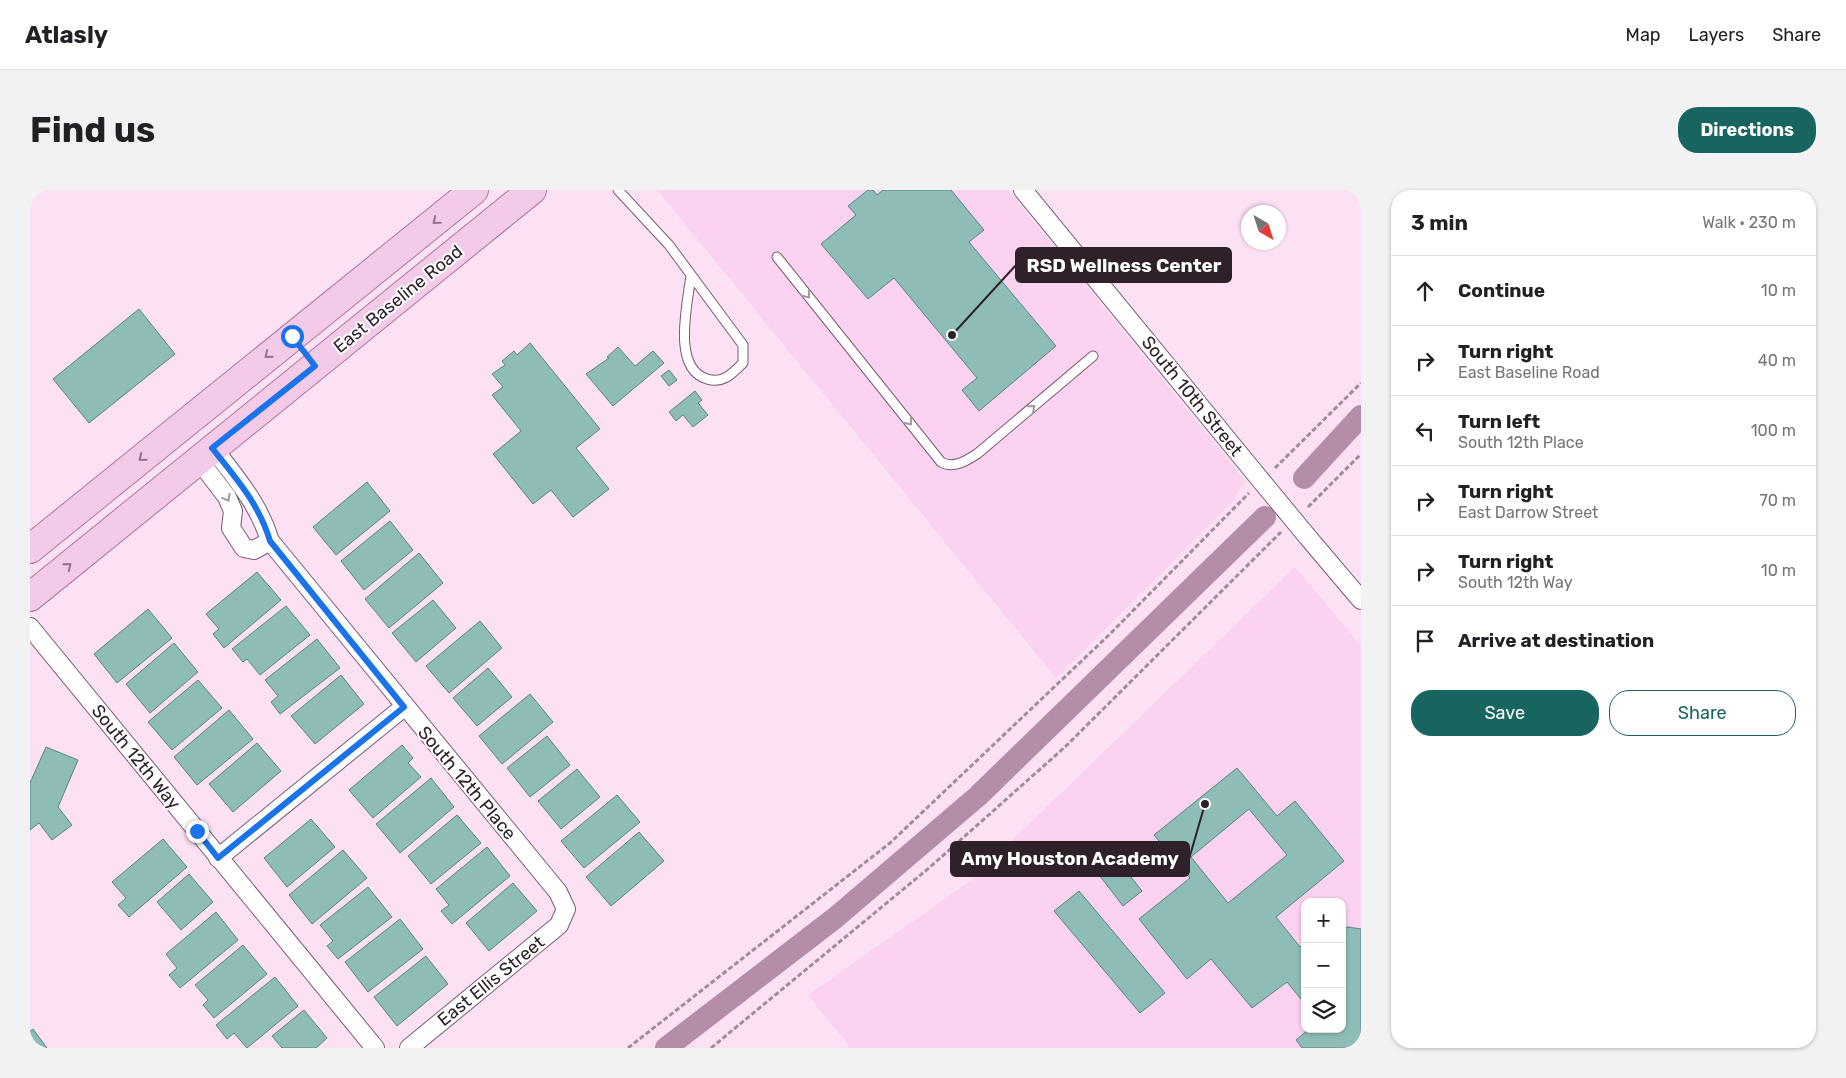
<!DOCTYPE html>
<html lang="en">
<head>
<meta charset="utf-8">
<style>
	:root { --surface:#fff; --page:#f2f2f2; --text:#202124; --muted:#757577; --line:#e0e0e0; --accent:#186560 }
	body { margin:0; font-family:Rubik,sans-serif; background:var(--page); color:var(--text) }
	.controls { position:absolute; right:15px; bottom:15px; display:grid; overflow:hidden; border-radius:10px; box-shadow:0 1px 4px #0004 }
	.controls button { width:45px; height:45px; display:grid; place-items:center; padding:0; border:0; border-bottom:1px solid var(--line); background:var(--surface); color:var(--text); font:25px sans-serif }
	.compass { position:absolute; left:1211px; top:15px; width:45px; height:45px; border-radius:50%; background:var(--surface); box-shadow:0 1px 4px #0004; rotate:141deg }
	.stop { position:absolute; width:15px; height:15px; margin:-11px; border:4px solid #1a73e8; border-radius:50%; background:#fff }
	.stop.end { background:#1a73e8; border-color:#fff; box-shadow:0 1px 5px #0008 }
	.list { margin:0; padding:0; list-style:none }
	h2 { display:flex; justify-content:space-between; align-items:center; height:65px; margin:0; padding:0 20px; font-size:21px }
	h2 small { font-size:16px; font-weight:400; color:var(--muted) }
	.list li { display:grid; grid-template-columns:32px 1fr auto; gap:15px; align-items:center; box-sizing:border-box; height:70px; padding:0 20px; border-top:1px solid var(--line) }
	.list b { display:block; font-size:19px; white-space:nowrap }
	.list p { margin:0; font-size:16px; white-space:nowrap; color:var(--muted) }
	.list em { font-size:16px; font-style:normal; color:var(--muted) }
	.actions { display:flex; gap:10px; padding:15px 20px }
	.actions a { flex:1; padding:11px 0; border:1px solid var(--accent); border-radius:20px; text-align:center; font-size:18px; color:var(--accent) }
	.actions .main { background:var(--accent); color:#fff }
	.icon { flex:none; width:28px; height:28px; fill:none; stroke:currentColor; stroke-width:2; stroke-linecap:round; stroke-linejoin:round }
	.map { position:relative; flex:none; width:1331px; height:858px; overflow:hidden; border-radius:20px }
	header { display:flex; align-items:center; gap:30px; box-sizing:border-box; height:70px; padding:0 25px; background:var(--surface); border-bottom:1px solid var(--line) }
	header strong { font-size:24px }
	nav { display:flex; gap:28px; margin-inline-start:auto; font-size:18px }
	.intro { display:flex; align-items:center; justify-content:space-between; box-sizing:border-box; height:120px; padding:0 30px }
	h1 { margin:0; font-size:35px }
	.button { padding:12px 22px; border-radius:20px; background:var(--accent); color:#fff; font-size:18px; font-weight:700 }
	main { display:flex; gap:30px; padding:0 30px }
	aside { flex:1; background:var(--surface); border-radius:20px; box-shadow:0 1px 4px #0004 }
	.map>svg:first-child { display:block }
	.built { fill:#fbd2f0; fill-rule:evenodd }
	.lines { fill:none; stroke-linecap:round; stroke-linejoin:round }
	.canal { stroke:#b48da9; stroke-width:22 }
	.building { fill:#8ebcb7; stroke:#57847f; fill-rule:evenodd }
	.service-casing { stroke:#795c71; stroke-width:11 }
	.minor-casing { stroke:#795c71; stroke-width:20 }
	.primary-casing { stroke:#aa789c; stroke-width:30 }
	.path { stroke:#a18c9b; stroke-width:3; stroke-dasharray:5 2.5; stroke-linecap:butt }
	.service { stroke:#fff; stroke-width:9 }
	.minor { stroke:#fff; stroke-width:18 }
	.primary { stroke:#f4cae9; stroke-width:28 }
	.minor-bridge-casing { stroke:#795c71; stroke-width:20; stroke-linecap:butt }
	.minor-bridge { stroke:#fff; stroke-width:18 }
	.oneway { stroke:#91768a }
	.oneway2 { stroke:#a19b9f }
	.route { stroke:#1a73e8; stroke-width:6 }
	.labels { text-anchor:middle; stroke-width:4; stroke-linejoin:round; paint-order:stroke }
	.street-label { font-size:18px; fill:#2e212a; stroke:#fff }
	.leader { fill:none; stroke:#2e212a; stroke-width:2 }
	.callout-dot { fill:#2e212a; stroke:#fff; stroke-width:2 }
	.callout { fill:#2e212a; stroke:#2e212a; stroke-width:2 }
	.callout-label { font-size:19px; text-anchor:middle; font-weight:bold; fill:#fff }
</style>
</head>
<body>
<header>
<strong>Atlasly</strong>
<nav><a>Map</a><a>Layers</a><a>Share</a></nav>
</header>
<div class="intro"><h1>Find us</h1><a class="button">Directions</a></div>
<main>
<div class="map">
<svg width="1331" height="858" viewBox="0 0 1331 858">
	<rect width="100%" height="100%" fill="#fce1f4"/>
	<!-- built -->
	<path class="built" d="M 627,0 L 978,0 L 1215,291 L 1203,311 L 1026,488 Z
		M 1265,377 L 1331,456 L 1331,858 L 821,858 L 778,805 L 940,691 ZM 1275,712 L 1312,712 L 1312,839 L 1275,839 Z"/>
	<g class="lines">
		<!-- canal -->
		<path class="canal" d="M 1274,288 L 1331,226
			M 636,858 L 805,728 L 948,606 L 1235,327"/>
	</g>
	<!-- building -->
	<path class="building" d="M 838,0 L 843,0 L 847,5 L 853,0 L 921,0 L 954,40 L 939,52 L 1026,156 L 949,221 L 932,200 L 947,188 L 864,88 L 838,109 L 791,54 L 826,25 L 818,16 Z
		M 109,119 L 145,164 L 59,233 L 23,189 Z
		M 500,153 L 570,239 L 546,258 L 579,299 L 543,327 L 521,300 L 503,314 L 463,264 L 491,241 L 462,205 L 473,197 L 462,184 L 475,175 L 472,171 L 484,161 L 487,165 Z
		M 588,157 L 605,176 L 623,161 L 634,173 L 583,216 L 556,184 L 579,168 L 577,167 Z
		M 639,180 L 647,190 L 639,196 L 631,186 Z
		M 665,201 L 672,210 L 668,213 L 678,225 L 663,237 L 653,225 L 646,231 L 639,222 Z
		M 337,292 L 360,321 L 306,365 L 283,337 Z
		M 360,331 L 383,360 L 334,400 L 311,371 Z
		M 389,363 L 413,393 L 359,438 L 335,409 Z
		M 227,382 L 251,410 L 194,458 L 183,444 L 189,439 L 176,424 Z
		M 403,410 L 426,438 L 386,472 L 362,443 Z
		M 256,416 L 280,445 L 230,485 L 217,469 L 213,472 L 202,459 Z
		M 118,419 L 142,448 L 87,493 L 64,464 Z
		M 450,431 L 472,458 L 419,503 L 396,476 Z
		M 287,449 L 310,478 L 250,524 L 241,512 L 248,506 L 235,490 Z
		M 144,453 L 168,482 L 120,523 L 96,494 Z
		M 458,478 L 482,507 L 447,536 L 423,508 Z
		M 311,485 L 334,514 L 285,554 L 261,526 Z
		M 168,490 L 192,518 L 142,560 L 118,532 Z
		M 500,504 L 523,532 L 472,574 L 449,546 Z
		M 199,520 L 223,549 L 167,595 L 144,567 Z
		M 517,546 L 540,575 L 500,607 L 477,578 Z
		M 227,553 L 251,581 L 203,622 L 179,594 Z
		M 372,555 L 383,568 L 378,573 L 391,587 L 343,628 L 319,600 Z
		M 16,557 L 48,570 L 28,617 L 42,635 L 22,650 L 9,633 L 0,640 L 0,593 Z
		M 1207,578 L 1247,626 L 1265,611 L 1314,671 L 1246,727 L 1270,757 L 1275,753 L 1275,814 L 1257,792 L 1222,818 L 1181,769 L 1157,789 L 1109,729 L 1160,688 L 1124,645 ZM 1219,619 L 1257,665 L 1198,713 L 1161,667 Z
		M 547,579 L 570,607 L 531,639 L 508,611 Z
		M 401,588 L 424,617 L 370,663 L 346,634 Z
		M 587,605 L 610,632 L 554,678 L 531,651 Z
		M 427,625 L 451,653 L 401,694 L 378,666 Z
		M 281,629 L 305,657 L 257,697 L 234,668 Z
		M 609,642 L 634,671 L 581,716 L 556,687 Z
		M 133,649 L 157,677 L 99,727 L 88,715 L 96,708 L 82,692 Z
		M 1075,654 L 1112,701 L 1093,716 L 1056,668 Z
		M 457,657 L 480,686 L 422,734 L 411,721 L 419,715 L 406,699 Z
		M 313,660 L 337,688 L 282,734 L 259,705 Z
		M 159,684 L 183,712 L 151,740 L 127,712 Z
		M 483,693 L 507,721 L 459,761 L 436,733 Z
		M 338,697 L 362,727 L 308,769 L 297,756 L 303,751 L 290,735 Z
		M 1049,701 L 1135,803 L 1110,823 L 1024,721 Z
		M 186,722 L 208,750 L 150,798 L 139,785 L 147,778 L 136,764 Z
		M 370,729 L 393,759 L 338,802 L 315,772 Z
		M 1318,737 L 1331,739 L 1331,858 L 1272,858 L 1266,850 L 1279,839 L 1312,839 L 1312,738 Z
		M 213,755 L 237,784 L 184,828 L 173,815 L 178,810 L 165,795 Z
		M 396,766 L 418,794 L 367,836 L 344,807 Z
		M 245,787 L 268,816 L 217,858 L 204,843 L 197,849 L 186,835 Z
		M 274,820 L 297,848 L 286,858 L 252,858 L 242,846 Z
		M 3,839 L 17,858 L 0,858 L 0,841 Z"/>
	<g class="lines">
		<defs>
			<path id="service" d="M 588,0 L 639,55 L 713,155 L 713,173 C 702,184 693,194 677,189 C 641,178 658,112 661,85
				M 747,67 L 911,272 C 923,279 936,271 947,264 L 1063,166"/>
			<path id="minor" d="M 993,0 L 1224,282
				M 183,258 C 206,288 229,314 240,351 L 528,702 L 536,719 L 529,735 L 379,858
				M 168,269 L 197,307 L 203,321 L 201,338 L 214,358 L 224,360 L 240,351
				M 1276,345 L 1331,410
				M 0,437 L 345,858
				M 188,668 L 374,517"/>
			<path id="primary" d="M 0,359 L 444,0
				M 0,407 L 502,0"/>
		</defs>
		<!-- service casing -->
		<use href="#service" class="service-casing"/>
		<!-- minor casing -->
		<use href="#minor" class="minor-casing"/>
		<!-- primary casing -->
		<use href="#primary" class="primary-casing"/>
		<!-- path -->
		<path class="path" d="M 1245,278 L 1331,193
			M 1278,317 L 1331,264
			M 598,858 L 860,653 L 1080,444 L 1219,303
			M 681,858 L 899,678 L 1035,557 L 1251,342"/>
		<!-- service -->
		<use href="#service" class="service"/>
		<!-- minor -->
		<use href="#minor" class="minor"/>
		<!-- primary -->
		<use href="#primary" class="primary"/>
		<defs>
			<path id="minor-bridge" d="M 1224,282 L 1276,345"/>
		</defs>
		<!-- minor-bridge casing -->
		<use href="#minor-bridge" class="minor-bridge-casing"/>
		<!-- minor-bridge -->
		<use href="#minor-bridge" class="minor-bridge"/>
	</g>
	<!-- one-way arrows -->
	<defs><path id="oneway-chevron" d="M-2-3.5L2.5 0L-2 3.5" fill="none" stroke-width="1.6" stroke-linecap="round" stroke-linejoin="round" transform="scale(1.25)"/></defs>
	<g class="oneway">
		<use href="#oneway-chevron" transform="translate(406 31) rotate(141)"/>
		<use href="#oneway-chevron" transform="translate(238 165) rotate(141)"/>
		<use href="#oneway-chevron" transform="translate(112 268) rotate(141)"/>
		<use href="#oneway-chevron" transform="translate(38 376) rotate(-39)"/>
	</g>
	<g class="oneway2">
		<use href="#oneway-chevron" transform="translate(777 105) rotate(51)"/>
		<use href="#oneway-chevron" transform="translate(1002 218) rotate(-40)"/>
		<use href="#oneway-chevron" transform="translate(879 232) rotate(51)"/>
		<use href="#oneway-chevron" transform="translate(197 308) rotate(61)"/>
	</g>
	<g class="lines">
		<!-- route -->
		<path class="route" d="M 167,641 L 188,668 L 374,517 L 240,351 C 229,314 206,288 182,258 L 285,176 L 262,146"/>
	</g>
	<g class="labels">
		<!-- street labels -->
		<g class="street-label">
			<text transform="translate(368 109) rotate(-39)" y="6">East Baseline Road</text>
			<text transform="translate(1162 206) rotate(51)" y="6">South 10th Street</text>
			<text transform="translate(106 567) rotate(51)" y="6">South 12th Way</text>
			<text transform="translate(437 593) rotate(50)" y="6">South 12th Place</text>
			<text transform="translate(461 791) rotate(-39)" y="6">East Ellis Street</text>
		</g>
	</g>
	<!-- callouts -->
	<path class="leader" d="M922 145L986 75M1175 614L1159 669"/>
	<g class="callout-dot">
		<circle cx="922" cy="145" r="5"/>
		<circle cx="1175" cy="614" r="5"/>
	</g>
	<g class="callout">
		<rect x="986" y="58" width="215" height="34" rx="5"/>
		<rect x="921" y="652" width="238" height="34" rx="5"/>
	</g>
	<g class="callout-label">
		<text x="1094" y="82">RSD Wellness Center</text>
		<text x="1040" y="675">Amy Houston Academy</text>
	</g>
</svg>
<div class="controls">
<button>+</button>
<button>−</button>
<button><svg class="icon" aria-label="layers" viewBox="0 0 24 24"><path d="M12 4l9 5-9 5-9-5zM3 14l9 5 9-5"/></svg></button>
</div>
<svg class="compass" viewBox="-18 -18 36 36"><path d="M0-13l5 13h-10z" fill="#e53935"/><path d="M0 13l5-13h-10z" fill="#757577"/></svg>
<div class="stop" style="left:262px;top:146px"></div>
<div class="stop end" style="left:167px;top:641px"></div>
</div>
<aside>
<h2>3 min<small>Walk · 230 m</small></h2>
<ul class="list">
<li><svg class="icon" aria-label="ahead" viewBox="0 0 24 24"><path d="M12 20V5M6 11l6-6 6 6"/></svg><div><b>Continue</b></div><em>10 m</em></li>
<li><svg class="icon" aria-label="right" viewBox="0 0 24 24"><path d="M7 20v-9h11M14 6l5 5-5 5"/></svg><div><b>Turn right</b><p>East Baseline Road</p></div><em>40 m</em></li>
<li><svg class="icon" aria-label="left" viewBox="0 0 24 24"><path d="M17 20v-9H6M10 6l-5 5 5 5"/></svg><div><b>Turn left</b><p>South 12th Place</p></div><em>100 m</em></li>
<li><svg class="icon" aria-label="right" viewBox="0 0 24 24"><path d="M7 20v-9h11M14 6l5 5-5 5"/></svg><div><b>Turn right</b><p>East Darrow Street</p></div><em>70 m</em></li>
<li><svg class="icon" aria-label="right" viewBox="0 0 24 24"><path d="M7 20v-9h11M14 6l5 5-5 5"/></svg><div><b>Turn right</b><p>South 12th Way</p></div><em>10 m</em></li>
<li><svg class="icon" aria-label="arrive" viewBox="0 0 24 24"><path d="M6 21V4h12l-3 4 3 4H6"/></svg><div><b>Arrive at destination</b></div></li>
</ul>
<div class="actions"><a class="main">Save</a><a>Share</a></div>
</aside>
</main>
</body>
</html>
